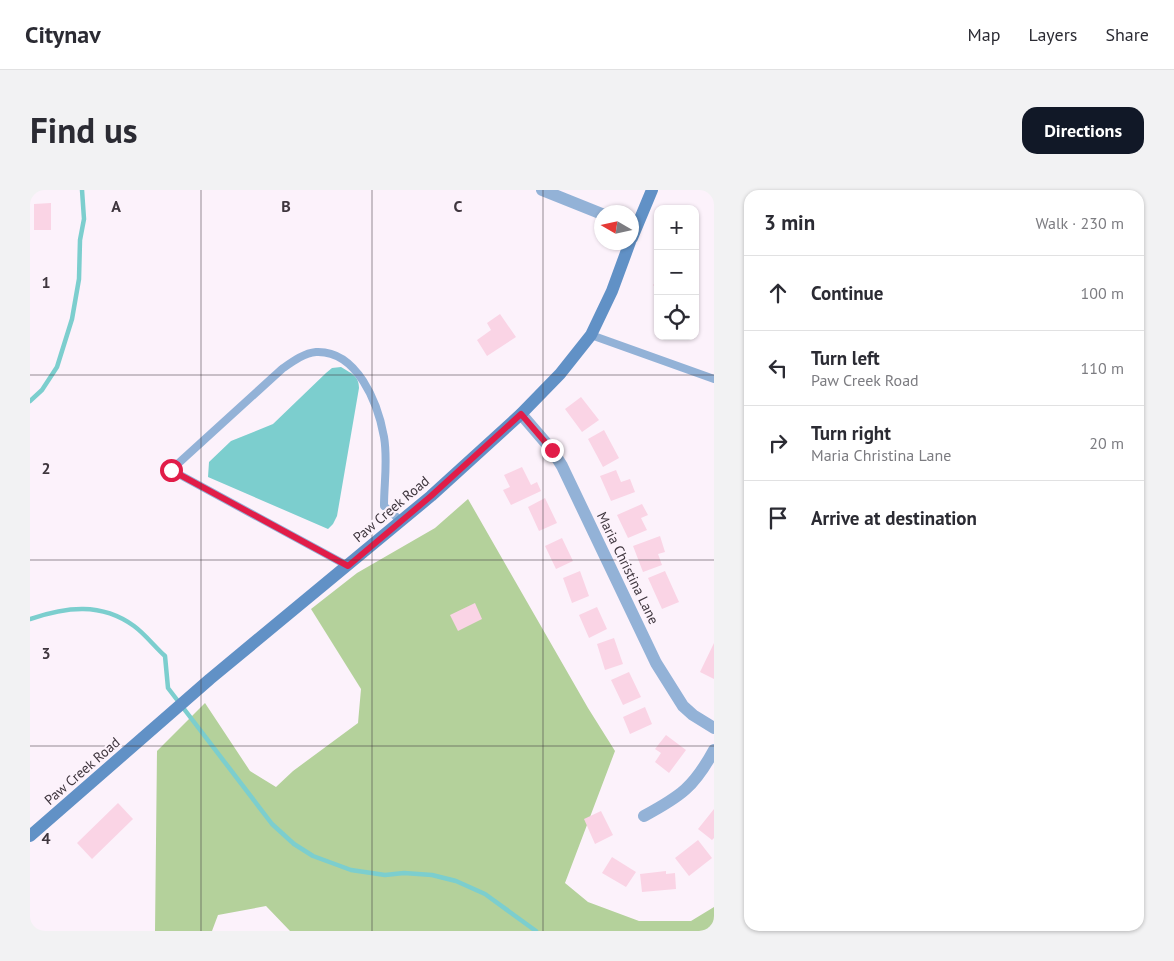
<!DOCTYPE html>
<html lang="en">
<head>
<meta charset="utf-8">
<style>
	:root { --surface:#fff; --page:#f2f2f3; --text:#2b2b33; --muted:#7c7c81; --line:#e1e1e2; --accent:#111827 }
	body { margin:0; font-family:"PT Sans",sans-serif; background:var(--page); color:var(--text) }
	.controls { position:absolute; right:15px; top:15px; display:grid; overflow:hidden; border-radius:10px; box-shadow:0 1px 4px #0004 }
	.controls button { width:45px; height:45px; display:grid; place-items:center; padding:0; border:0; border-bottom:1px solid var(--line); background:var(--surface); color:var(--text); font:25px sans-serif }
	.compass { position:absolute; left:564px; top:15px; width:45px; height:45px; border-radius:50%; background:var(--surface); box-shadow:0 1px 4px #0004; rotate:279deg }
	.stop { position:absolute; width:15px; height:15px; margin:-11px; border:4px solid #e11d48; border-radius:50%; background:#fff }
	.stop.end { background:#e11d48; border-color:#fff; box-shadow:0 1px 5px #0008 }
	.list { margin:0; padding:0; list-style:none }
	h2 { display:flex; justify-content:space-between; align-items:center; height:65px; margin:0; padding:0 20px; font-size:21px }
	h2 small { font-size:16px; font-weight:400; color:var(--muted) }
	.list li { display:grid; grid-template-columns:32px 1fr auto; gap:15px; align-items:center; box-sizing:border-box; height:75px; padding:0 20px; border-top:1px solid var(--line) }
	.list b { display:block; font-size:19px; white-space:nowrap }
	.list p { margin:0; font-size:16px; white-space:nowrap; color:var(--muted) }
	.list em { font-size:16px; font-style:normal; color:var(--muted) }
	.icon { flex:none; width:28px; height:28px; fill:none; stroke:currentColor; stroke-width:2; stroke-linecap:round; stroke-linejoin:round }
	.map { position:relative; flex:none; width:684px; height:741px; overflow:hidden; border-radius:15px }
	header { display:flex; align-items:center; gap:30px; box-sizing:border-box; height:70px; padding:0 25px; background:var(--surface); border-bottom:1px solid var(--line) }
	header strong { font-size:24px }
	nav { display:flex; gap:28px; margin-inline-start:auto; font-size:18px }
	.intro { display:flex; align-items:center; justify-content:space-between; box-sizing:border-box; height:120px; padding:0 30px }
	h1 { margin:0; font-size:35px }
	.button { padding:12px 22px; border-radius:15px; background:var(--accent); color:#fff; font-size:18px; font-weight:700 }
	main { display:flex; gap:30px; padding:0 30px }
	aside { flex:1; background:var(--surface); border-radius:15px; box-shadow:0 1px 4px #0004 }
	.map>svg:first-child { display:block }
	.forest { fill:#b4d19b }
	.water { fill:#7ccece }
	.lines { fill:none; stroke-linecap:round; stroke-linejoin:round }
	.stream { stroke:#7ccece; stroke-width:4.5 }
	.building { fill:#fad4e5 }
	.lane { stroke:#93b2d7; stroke-width:8 }
	.street { stroke:#93b2d7; stroke-width:12 }
	.secondary { stroke:#6191c6; stroke-width:12 }
	.route { stroke:#e11d48; stroke-width:6 }
	.grid { fill:none; stroke:#3f363e; stroke-width:1; stroke-opacity:0.55 }
	.labels { text-anchor:middle; stroke-width:4.5; stroke-linejoin:round; paint-order:stroke }
	.street-label { font-size:14px; fill:#3f363e; stroke:#fcf2fb }
	.grid-label { font-size:16px; text-anchor:middle; font-weight:bold; fill:#3f363e; stroke:#fcf2fb; stroke-width:4.5; stroke-linejoin:round; paint-order:stroke }
</style>
</head>
<body>
<header>
<strong>Citynav</strong>
<nav><a>Map</a><a>Layers</a><a>Share</a></nav>
</header>
<div class="intro"><h1>Find us</h1><a class="button">Directions</a></div>
<main>
<div class="map">
<svg width="684" height="741" viewBox="0 0 684 741">
	<rect width="100%" height="100%" fill="#fcf2fb"/>
	<!-- forest -->
	<path class="forest" d="M 438,309 L 558,518 L 585,561 L 535,693 L 558,712 L 609,731 L 661,731 L 684,717 L 684,741 L 260,741 L 236,716 L 188,725 L 182,741 L 125,741 L 127,561 L 175,513 L 220,581 L 246,597 L 263,581 L 328,533 L 331,499 L 281,419 L 327,383 L 405,338 Z"/>
	<!-- water -->
	<path class="water" d="M 311,177 C 320,183 329,185 329,198 L 307,326 L 303,334 L 298,339 L 178,287 L 179,272 L 201,251 L 243,234 L 296,183 L 302,178 Z"/>
	<g class="lines">
		<!-- stream -->
		<path class="stream" d="M 0,211 L 12,200 L 27,177 L 42,129 L 49,89 L 50,50 L 54,29 L 52,0
			M 0,429 C 36,417 71,412 104,436 C 115,444 125,457 135,466 L 138,498 L 242,634 L 264,654 L 283,666 L 321,680 L 355,685 L 374,683 L 402,685 L 426,691 L 455,704 L 506,741"/>
	</g>
	<!-- building -->
	<path class="building" d="M 21,13 L 21,40 L 4,40 L 4,14 Z
		M 628,90 L 628,100 L 623,95 Z
		M 470,124 L 486,147 L 457,166 L 447,150 L 461,140 L 457,133 Z
		M 551,207 L 569,230 L 552,242 L 535,219 Z
		M 574,240 L 589,268 L 573,277 L 558,249 Z
		M 492,277 L 501,295 L 507,292 L 511,301 L 481,315 L 473,300 L 480,297 L 474,285 Z
		M 586,280 L 591,292 L 600,289 L 605,302 L 581,311 L 570,286 Z
		M 515,308 L 527,333 L 509,341 L 498,317 Z
		M 612,314 L 618,325 L 611,328 L 617,340 L 598,348 L 587,325 Z
		M 630,346 L 635,362 L 628,364 L 632,375 L 613,382 L 603,356 Z
		M 532,348 L 543,371 L 526,379 L 515,356 Z
		M 550,381 L 559,406 L 542,413 L 533,388 Z
		M 635,381 L 649,412 L 632,419 L 618,388 Z
		M 445,413 L 452,429 L 428,441 L 420,425 Z
		M 567,417 L 577,439 L 559,448 L 549,425 Z
		M 584,448 L 593,474 L 575,480 L 567,454 Z
		M 684,453 L 684,489 L 670,482 Z
		M 599,482 L 611,507 L 593,515 L 581,490 Z
		M 615,517 L 622,534 L 600,544 L 593,527 Z
		M 636,545 L 656,560 L 639,583 L 625,572 L 631,563 L 625,559 Z
		M 88,613 L 103,629 L 62,669 L 47,653 Z
		M 684,619 L 684,648 L 682,650 L 668,639 Z
		M 571,621 L 583,645 L 565,654 L 554,629 Z
		M 668,650 L 682,668 L 659,686 L 645,668 Z
		M 582,667 L 606,682 L 596,697 L 572,683 Z
		M 636,681 L 636,684 L 645,683 L 646,699 L 612,702 L 610,684 Z"/>
	<g class="lines">
		<!-- lane -->
		<path class="lane" d="M 561,145 L 684,189
			M 318,376 L 141,280 L 252,179 C 262,172 274,163 286,162 C 327,160 348,213 354,247 C 358,270 354,293 354,316 L 371,331"/>
		<!-- street -->
		<path class="street" d="M 512,0 L 572,24
			M 491,224 L 522,260 L 532,276 L 626,473 L 653,516 L 663,525 L 684,538
			M 614,626 C 651,606 664,597 684,560"/>
		<!-- secondary -->
		<path class="secondary" d="M 602,48 L 622,0
			M 0,646 L 180,489 L 401,306 L 491,224 L 530,184 L 561,145 L 582,101 L 600,52"/>
	</g>
	<g class="lines">
		<!-- route -->
		<path class="route" d="M 141,280 L 318,376 L 401,306 L 491,224 L 522,260"/>
	</g>
	<!-- grid -->
	<path class="grid" d="M 171,0 L 171,741M 342,0 L 342,741M 513,0 L 513,741M 0,185 L 684,185M 0,370 L 684,370M 0,556 L 684,556"/>
	<g class="labels">
		<!-- street labels -->
		<g class="street-label">
			<text transform="translate(361 319) rotate(-40)" y="5">Paw Creek Road</text>
			<text transform="translate(598 378) rotate(64)" y="5">Maria Christina Lane</text>
			<text transform="translate(52 581) rotate(-41)" y="5">Paw Creek Road</text>
		</g>
	</g>
	<g class="grid-label">
		<text x="86" y="22">A</text>
		<text x="256" y="22">B</text>
		<text x="428" y="22">C</text>
		<text x="16" y="98">1</text>
		<text x="16" y="284">2</text>
		<text x="16" y="469">3</text>
		<text x="16" y="654">4</text>
	</g>
</svg>
<div class="controls">
<button>+</button>
<button>−</button>
<button><svg class="icon" aria-label="locate" viewBox="0 0 24 24"><circle cx="12" cy="12" r="6"/><path d="M12 2v4M12 18v4M2 12h4M18 12h4"/></svg></button>
</div>
<svg class="compass" viewBox="-18 -18 36 36"><path d="M0-13l5 13h-10z" fill="#e53935"/><path d="M0 13l5-13h-10z" fill="#7c7c81"/></svg>
<div class="stop" style="left:141px;top:280px"></div>
<div class="stop end" style="left:522px;top:260px"></div>
</div>
<aside>
<h2>3 min<small>Walk · 230 m</small></h2>
<ul class="list">
<li><svg class="icon" aria-label="ahead" viewBox="0 0 24 24"><path d="M12 20V5M6 11l6-6 6 6"/></svg><div><b>Continue</b></div><em>100 m</em></li>
<li><svg class="icon" aria-label="left" viewBox="0 0 24 24"><path d="M17 20v-9H6M10 6l-5 5 5 5"/></svg><div><b>Turn left</b><p>Paw Creek Road</p></div><em>110 m</em></li>
<li><svg class="icon" aria-label="right" viewBox="0 0 24 24"><path d="M7 20v-9h11M14 6l5 5-5 5"/></svg><div><b>Turn right</b><p>Maria Christina Lane</p></div><em>20 m</em></li>
<li><svg class="icon" aria-label="arrive" viewBox="0 0 24 24"><path d="M6 21V4h12l-3 4 3 4H6"/></svg><div><b>Arrive at destination</b></div></li>
</ul>
</aside>
</main>
</body>
</html>
